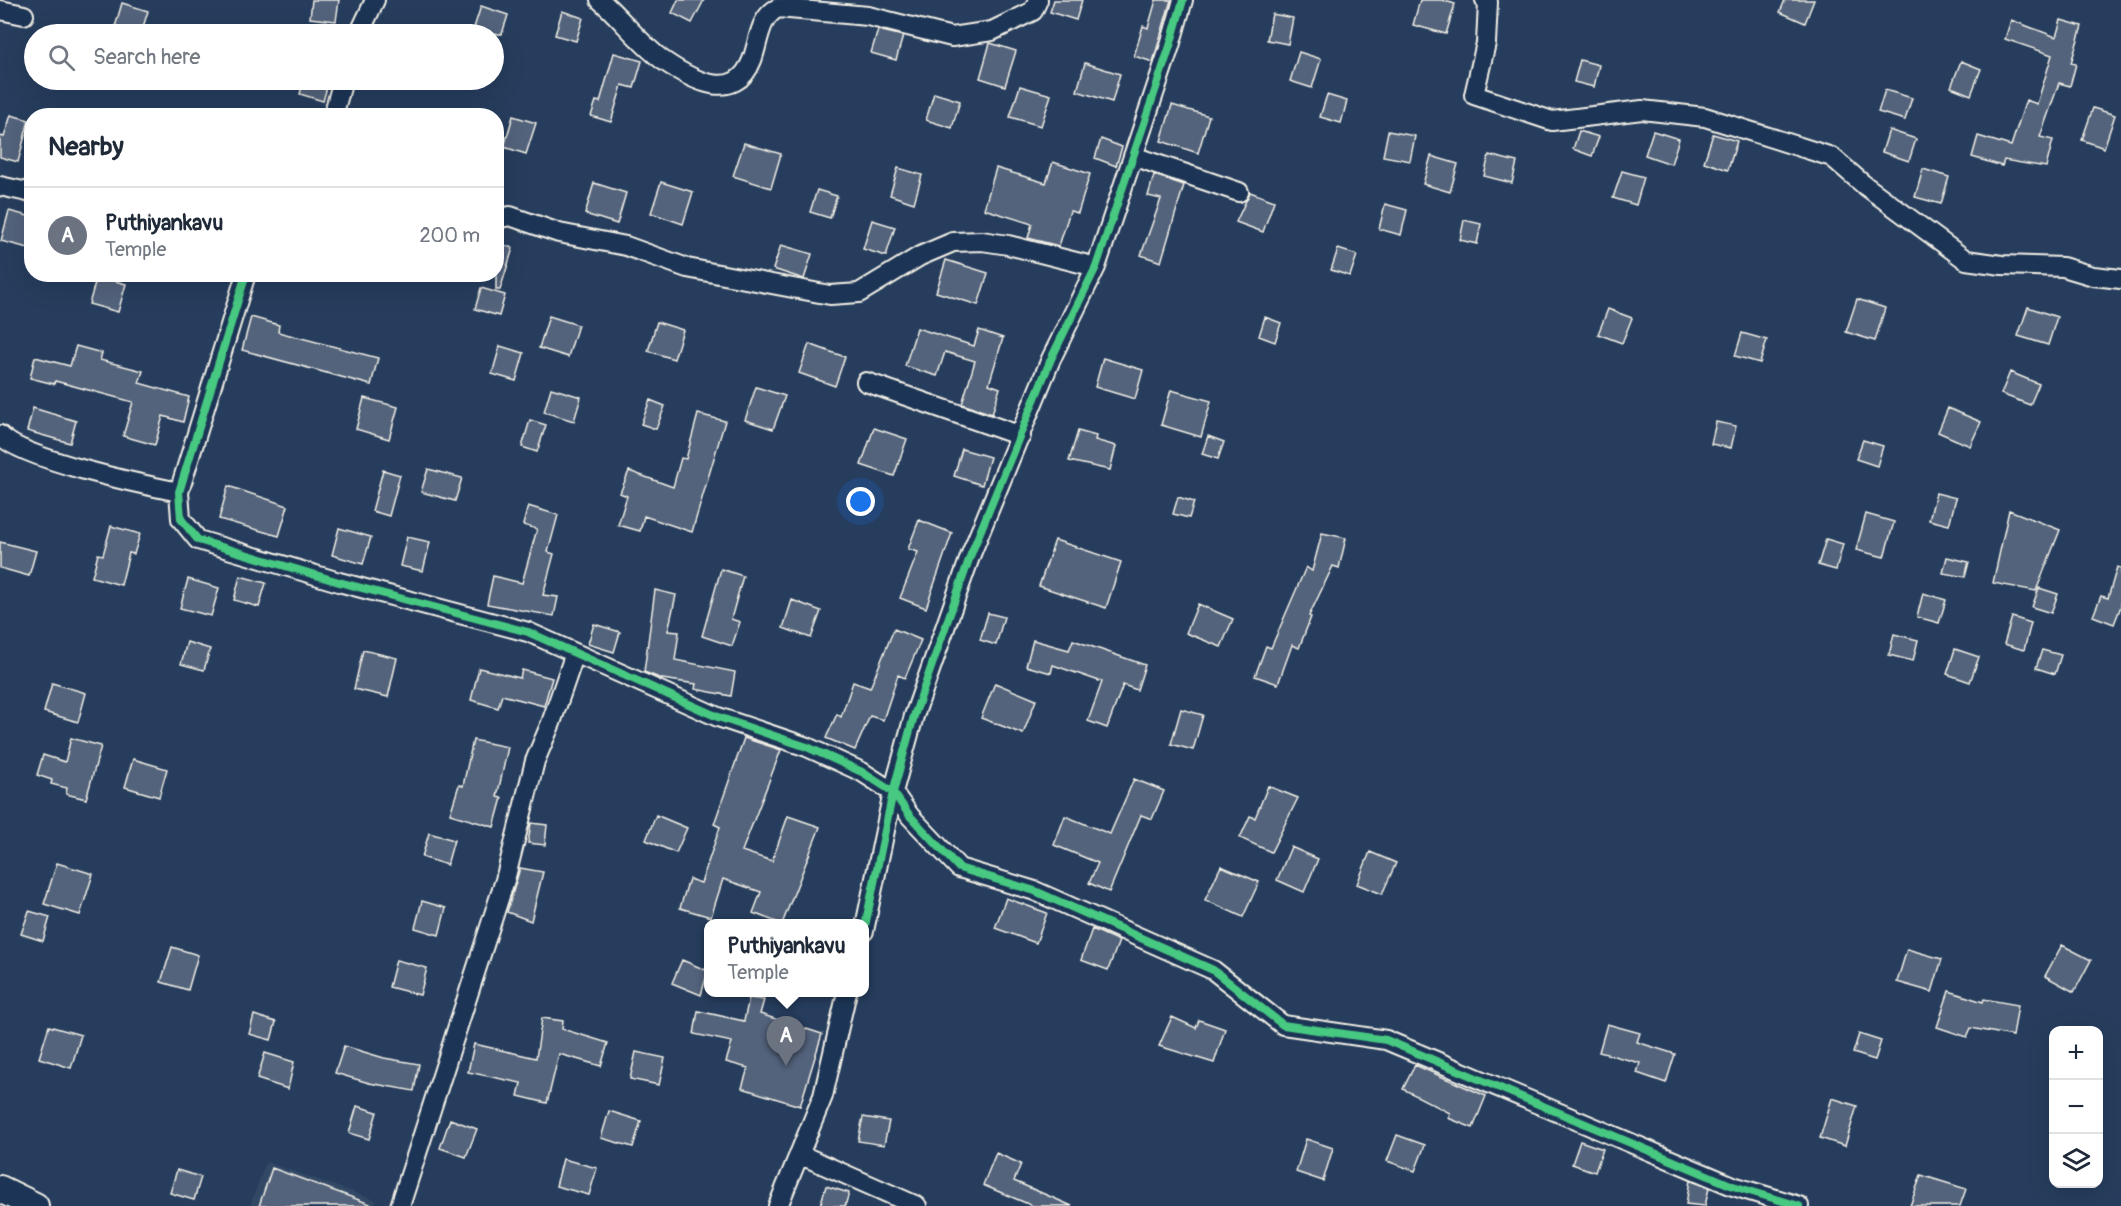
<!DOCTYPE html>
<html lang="en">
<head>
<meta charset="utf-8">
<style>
	:root { --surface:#fff; --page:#f2f2f3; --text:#1f2937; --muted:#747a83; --line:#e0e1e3; --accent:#2563eb }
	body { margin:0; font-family:Pangolin,sans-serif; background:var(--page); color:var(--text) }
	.controls { position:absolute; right:18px; bottom:18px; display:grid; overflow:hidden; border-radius:12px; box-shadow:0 6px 24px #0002 }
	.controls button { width:54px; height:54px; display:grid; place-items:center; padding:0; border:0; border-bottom:2px solid var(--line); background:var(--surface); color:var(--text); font:30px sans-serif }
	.you { position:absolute; left:861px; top:502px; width:21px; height:21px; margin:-15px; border:4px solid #fff; border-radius:50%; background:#1a73e8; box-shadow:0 0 0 9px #1a73e833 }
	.badge { display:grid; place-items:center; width:39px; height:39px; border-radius:50%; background:var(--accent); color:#fff; font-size:20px; font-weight:700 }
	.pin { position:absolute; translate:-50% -50px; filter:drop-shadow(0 2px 3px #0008) }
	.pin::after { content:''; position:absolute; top:32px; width:21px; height:18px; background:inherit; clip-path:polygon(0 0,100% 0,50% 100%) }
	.popup { position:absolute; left:704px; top:919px; width:165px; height:78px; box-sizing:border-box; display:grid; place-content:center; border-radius:12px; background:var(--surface); filter:drop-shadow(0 2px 4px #0005); font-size:20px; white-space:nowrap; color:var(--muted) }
	.popup b { font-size:22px; color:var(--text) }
	.popup::after { content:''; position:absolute; left:50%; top:100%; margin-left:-12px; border:12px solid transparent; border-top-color:var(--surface) }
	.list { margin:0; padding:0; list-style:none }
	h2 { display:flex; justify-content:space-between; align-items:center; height:78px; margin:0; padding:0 24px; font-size:26px }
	h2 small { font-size:20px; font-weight:400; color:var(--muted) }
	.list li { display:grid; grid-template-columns:39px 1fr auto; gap:18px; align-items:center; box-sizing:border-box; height:96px; padding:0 24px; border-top:2px solid var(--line) }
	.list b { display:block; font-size:22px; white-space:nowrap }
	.list p { margin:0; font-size:20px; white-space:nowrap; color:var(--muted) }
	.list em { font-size:20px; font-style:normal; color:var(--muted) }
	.icon { flex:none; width:33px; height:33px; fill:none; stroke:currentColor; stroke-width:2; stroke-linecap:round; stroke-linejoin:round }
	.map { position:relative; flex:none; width:2121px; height:1206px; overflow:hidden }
	.search { position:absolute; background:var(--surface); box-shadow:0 6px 24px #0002; left:24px; top:24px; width:480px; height:66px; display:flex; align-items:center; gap:15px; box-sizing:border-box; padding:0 21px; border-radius:33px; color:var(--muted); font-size:22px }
	.panel { position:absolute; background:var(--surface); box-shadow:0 6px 24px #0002; left:24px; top:108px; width:480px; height:174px; border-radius:24px }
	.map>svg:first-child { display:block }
	.built { fill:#334966 }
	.building { fill:#52647b; stroke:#f4f1e8; stroke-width:1.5 }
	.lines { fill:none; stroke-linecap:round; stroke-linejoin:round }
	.street-casing { stroke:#f4f1e8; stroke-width:22 }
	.secondary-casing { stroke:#f4f1e8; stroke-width:30 }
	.street { stroke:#1d3557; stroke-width:18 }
	.secondary { stroke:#1d3557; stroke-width:26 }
	.cycleway-casing { stroke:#1d3557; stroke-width:11 }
	.cycleway { stroke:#46c982; stroke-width:8 }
</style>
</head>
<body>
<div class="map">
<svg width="2121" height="1206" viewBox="0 0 2121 1206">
	<rect width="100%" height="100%" fill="#263d5d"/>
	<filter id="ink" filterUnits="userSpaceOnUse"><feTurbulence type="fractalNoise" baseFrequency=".0167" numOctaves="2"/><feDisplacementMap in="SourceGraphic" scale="12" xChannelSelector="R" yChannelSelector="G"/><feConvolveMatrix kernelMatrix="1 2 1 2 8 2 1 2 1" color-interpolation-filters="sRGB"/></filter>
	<g filter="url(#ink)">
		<!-- built -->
		<path class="built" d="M 266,1162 L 376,1200 L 374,1206 L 250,1206 Z"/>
		<!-- building -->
		<path class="building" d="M 312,0 L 339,0 L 336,21 L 310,18 Z
			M 678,0 L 704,0 L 692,23 L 672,13 Z
			M 1054,0 L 1082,0 L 1076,20 L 1050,12 Z
			M 1156,0 L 1171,0 L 1153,62 L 1134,56 L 1143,26 L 1148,28 Z
			M 1420,0 L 1442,0 L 1455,4 L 1446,34 L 1413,25 Z
			M 1785,0 L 1814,0 L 1805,23 L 1780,12 Z
			M 122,3 L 148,11 L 141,34 L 113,34 Z
			M 481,6 L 508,15 L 502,34 L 472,34 Z
			M 562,11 L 583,18 L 576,41 L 555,35 Z
			M 1272,14 L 1293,18 L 1288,44 L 1267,40 Z
			M 2011,20 L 2056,37 L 2061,20 L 2082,26 L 2071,63 L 2076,64 L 2070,86 L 2059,83 L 2040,137 L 2053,140 L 2046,167 L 2004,160 L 2002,166 L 1972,157 L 1978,136 L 2011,146 L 2026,100 L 2037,104 L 2052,55 L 2005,39 Z
			M 878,30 L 903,36 L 896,60 L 871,53 Z
			M 990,43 L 1016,51 L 1005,86 L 980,78 Z
			M 1299,52 L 1321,59 L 1312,88 L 1290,81 Z
			M 614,53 L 642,61 L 634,88 L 622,85 L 611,122 L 591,116 L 596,101 L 600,102 Z
			M 1580,60 L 1599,65 L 1594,87 L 1574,82 Z
			M 1961,61 L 1981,69 L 1971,95 L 1951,87 Z
			M 1085,63 L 1120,74 L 1112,102 L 1077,91 Z
			M 304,80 L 329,80 L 323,101 L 300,94 Z
			M 1020,86 L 1051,95 L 1041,126 L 1010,117 Z
			M 1885,90 L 1912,98 L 1905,120 L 1878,112 Z
			M 934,93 L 960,101 L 952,128 L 926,120 Z
			M 1327,95 L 1347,101 L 1341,123 L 1320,117 Z
			M 1172,105 L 1209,116 L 1198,153 L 1161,141 Z
			M 2093,108 L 2115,115 L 2104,148 L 2082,140 Z
			M 11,115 L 29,120 L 18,162 L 0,157 L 0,136 L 4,137 Z
			M 513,116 L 536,123 L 526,154 L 504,147 Z
			M 1889,130 L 1916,139 L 1909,161 L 1882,152 Z
			M 1388,131 L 1415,136 L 1410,161 L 1383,156 Z
			M 1579,131 L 1599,137 L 1592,156 L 1573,149 Z
			M 1653,131 L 1679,139 L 1671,164 L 1645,155 Z
			M 1713,134 L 1737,141 L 1728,170 L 1704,162 Z
			M 1101,139 L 1122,147 L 1116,166 L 1095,158 Z
			M 744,143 L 781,154 L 771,188 L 733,176 Z
			M 1489,155 L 1517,162 L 1512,183 L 1484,176 Z
			M 1431,156 L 1458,164 L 1450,192 L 1423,184 Z
			M 1053,162 L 1090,174 L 1078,213 L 1070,211 L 1059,246 L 1028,238 L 1032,224 L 984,209 L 996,168 L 1046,183 Z
			M 898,168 L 922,175 L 914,203 L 890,195 Z
			M 1923,169 L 1949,177 L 1941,204 L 1915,197 Z
			M 1622,171 L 1644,177 L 1636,205 L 1613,198 Z
			M 1154,175 L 1184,185 L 1161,262 L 1141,255 L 1161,199 L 1148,196 Z
			M 661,182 L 693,192 L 683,224 L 651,213 Z
			M 594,183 L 626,193 L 617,224 L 585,214 Z
			M 817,190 L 837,196 L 830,218 L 810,212 Z
			M 1250,192 L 1274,201 L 1263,232 L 1236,222 Z
			M 1385,204 L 1407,210 L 1401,235 L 1379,229 Z
			M 9,211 L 32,217 L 32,249 L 1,241 Z
			M 872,220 L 895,227 L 886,256 L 863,249 Z
			M 1464,220 L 1481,224 L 1477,244 L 1460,240 Z
			M 496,243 L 513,248 L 500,290 L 496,290 Z
			M 781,245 L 812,254 L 804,279 L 773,269 Z
			M 1338,249 L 1357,255 L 1350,276 L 1331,270 Z
			M 946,260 L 988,273 L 978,305 L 936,292 Z
			M 97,276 L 126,284 L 118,312 L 89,304 Z
			M 481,288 L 505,295 L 499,316 L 475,309 Z
			M 1857,299 L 1885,308 L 1875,341 L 1846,332 Z
			M 2028,307 L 2057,317 L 2048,345 L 2018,336 Z
			M 1608,309 L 1632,318 L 1622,343 L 1598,334 Z
			M 549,316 L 578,325 L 568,357 L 539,348 Z
			M 251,317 L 279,325 L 278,332 L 378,358 L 371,385 L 242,350 Z
			M 1265,317 L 1281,323 L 1275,342 L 1259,336 Z
			M 657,322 L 683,330 L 674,359 L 648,351 Z
			M 917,328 L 974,346 L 979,330 L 1003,338 L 989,384 L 1000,388 L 992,414 L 962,404 L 975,361 L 945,352 L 937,376 L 905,366 Z
			M 1742,333 L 1767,340 L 1760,363 L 1735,356 Z
			M 809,344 L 845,357 L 835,386 L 799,373 Z
			M 76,346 L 102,353 L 100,360 L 143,371 L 139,383 L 189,397 L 183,422 L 163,416 L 155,445 L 123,436 L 133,402 L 55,381 L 54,384 L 30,378 L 35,357 L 70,366 Z
			M 500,346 L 524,353 L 516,381 L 492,374 Z
			M 1103,358 L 1143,370 L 1135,399 L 1095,387 Z
			M 2010,372 L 2039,384 L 2030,405 L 2001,394 Z
			M 756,387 L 785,396 L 773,429 L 745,420 Z
			M 551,388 L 581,397 L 574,421 L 544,412 Z
			M 1171,390 L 1211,401 L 1201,437 L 1161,425 Z
			M 364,398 L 398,407 L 389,439 L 356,429 Z
			M 650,400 L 665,406 L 656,429 L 641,424 Z
			M 33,408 L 76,421 L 70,443 L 27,431 Z
			M 1948,408 L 1981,422 L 1970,446 L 1938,432 Z
			M 698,414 L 725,421 L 692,532 L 644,516 L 640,531 L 618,525 L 627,496 L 620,493 L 629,471 L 673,487 L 681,458 L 686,459 Z
			M 530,420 L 546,425 L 537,452 L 522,447 Z
			M 1716,422 L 1736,426 L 1731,448 L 1711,444 Z
			M 874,428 L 907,439 L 894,476 L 861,465 Z
			M 1078,431 L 1096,436 L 1095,440 L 1116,446 L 1110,470 L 1069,461 Z
			M 1208,436 L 1224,442 L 1218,459 L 1202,454 Z
			M 1863,440 L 1883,446 L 1877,466 L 1856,459 Z
			M 962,449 L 990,457 L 982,485 L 954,476 Z
			M 428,469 L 462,478 L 455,501 L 421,492 Z
			M 383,470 L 400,475 L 389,516 L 372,511 Z
			M 228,486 L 288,506 L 279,536 L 219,519 Z
			M 1936,493 L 1956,498 L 1949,525 L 1929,520 Z
			M 1178,497 L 1194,502 L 1189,518 L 1173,514 Z
			M 528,506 L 558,515 L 548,552 L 554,554 L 543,595 L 558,597 L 554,616 L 487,604 L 493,576 L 522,583 L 537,529 L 523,525 Z
			M 2009,510 L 2060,530 L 2036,591 L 1993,583 Z
			M 1866,514 L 1894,522 L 1884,557 L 1856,550 Z
			M 919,520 L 952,533 L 926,608 L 900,598 L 918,552 L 908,549 Z
			M 111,526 L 140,534 L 134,554 L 129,553 L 121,585 L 92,577 L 98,554 L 103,555 Z
			M 339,528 L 371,537 L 363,564 L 332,555 Z
			M 1322,533 L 1346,538 L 1339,568 L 1333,566 L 1309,616 L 1311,617 L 1299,648 L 1292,645 L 1278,684 L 1255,676 L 1266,646 L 1271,648 L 1306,567 L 1312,571 Z
			M 407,537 L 430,542 L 423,571 L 400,566 Z
			M 1826,539 L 1843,544 L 1836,570 L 1818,565 Z
			M 1055,540 L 1121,562 L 1106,608 L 1039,586 Z
			M 0,542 L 36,551 L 29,576 L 0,568 Z
			M 1947,557 L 1969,562 L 1965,577 L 1943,573 Z
			M 2117,567 L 2121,568 L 2121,606 L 2114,624 L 2093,616 L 2101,596 L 2108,598 Z
			M 721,569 L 743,576 L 731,619 L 740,622 L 732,646 L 702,636 Z
			M 240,576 L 266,583 L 259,607 L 234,600 Z
			M 188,579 L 219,588 L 211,616 L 180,608 Z
			M 2039,588 L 2058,594 L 2051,613 L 2032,607 Z
			M 655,590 L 676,595 L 668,631 L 679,632 L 675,660 L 735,672 L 731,696 L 695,689 L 696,684 L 662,679 L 644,672 Z
			M 1923,593 L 1946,600 L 1939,623 L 1917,617 Z
			M 792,600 L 821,611 L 811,638 L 783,628 Z
			M 1198,604 L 1233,619 L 1221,647 L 1186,633 Z
			M 988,613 L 1004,617 L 996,645 L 980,640 Z
			M 2012,617 L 2031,623 L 2024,650 L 2004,644 Z
			M 594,624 L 620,632 L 614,652 L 588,644 Z
			M 894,629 L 921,640 L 905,678 L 898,675 L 883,720 L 870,716 L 855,750 L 826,738 L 837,714 L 841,717 L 853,682 L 870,688 Z
			M 1894,634 L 1918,640 L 1913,661 L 1889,655 Z
			M 1033,640 L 1069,650 L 1073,640 L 1145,665 L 1137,690 L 1123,685 L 1107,728 L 1088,721 L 1102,682 L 1053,665 L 1051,673 L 1026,666 Z
			M 187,642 L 210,649 L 204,670 L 181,664 Z
			M 1955,649 L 1979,657 L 1970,682 L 1947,674 Z
			M 363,650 L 397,658 L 388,697 L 354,689 Z
			M 2042,650 L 2061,655 L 2055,674 L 2036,668 Z
			M 479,668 L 520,678 L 522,670 L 552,678 L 544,706 L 502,695 L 498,708 L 471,700 Z
			M 52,683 L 86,693 L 78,722 L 44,712 Z
			M 995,683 L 1036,700 L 1023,734 L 981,718 Z
			M 1181,709 L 1203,715 L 1193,750 L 1171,744 Z
			M 71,738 L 101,746 L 86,799 L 66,794 L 67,788 L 51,784 L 52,780 L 37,775 L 43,755 L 65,762 Z
			M 744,738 L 781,750 L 742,851 L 772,861 L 788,816 L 820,827 L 782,924 L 753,913 L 761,892 L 723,879 L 711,917 L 680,908 L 689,879 L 701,883 L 720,827 L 714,824 Z
			M 473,740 L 508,747 L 497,797 L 502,798 L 494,827 L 450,814 L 459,785 L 463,786 Z
			M 133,759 L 167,769 L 159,797 L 125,787 Z
			M 1134,779 L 1164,791 L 1152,819 L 1141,815 L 1109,892 L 1089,883 L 1098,863 L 1054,845 L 1065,816 L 1110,834 Z
			M 1268,786 L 1298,798 L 1271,852 L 1240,838 L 1250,816 L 1255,818 Z
			M 656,815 L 687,828 L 676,853 L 646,840 Z
			M 531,823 L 547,825 L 545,845 L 528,843 Z
			M 429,833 L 454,840 L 447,865 L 422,857 Z
			M 1291,847 L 1318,859 L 1304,892 L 1277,880 Z
			M 1370,852 L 1396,863 L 1382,894 L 1357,884 Z
			M 57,863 L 93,874 L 80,915 L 44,904 Z
			M 1221,866 L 1259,882 L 1243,917 L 1205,900 Z
			M 520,868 L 543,872 L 531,921 L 507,912 Z
			M 1006,898 L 1047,913 L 1036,943 L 995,928 Z
			M 422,901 L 446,908 L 439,935 L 415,928 Z
			M 29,911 L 50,917 L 43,941 L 21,934 Z
			M 1092,929 L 1119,941 L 1108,970 L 1081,960 Z
			M 2062,945 L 2091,960 L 2074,992 L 2045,976 Z
			M 172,947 L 198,955 L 188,990 L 161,982 Z
			M 1907,949 L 1942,959 L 1932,992 L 1897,982 Z
			M 396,960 L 427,968 L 420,995 L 389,987 Z
			M 682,960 L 708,971 L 701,995 L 672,983 Z
			M 1949,991 L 1983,1002 L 1984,999 L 2018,1005 L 2013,1036 L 1971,1028 L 1967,1037 L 1937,1027 Z
			M 749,998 L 764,1000 L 760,1014 L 822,1034 L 800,1106 L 742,1088 L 748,1068 L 726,1062 L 732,1042 L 694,1034 L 698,1011 L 744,1021 Z
			M 254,1015 L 276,1022 L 271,1040 L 249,1034 Z
			M 1172,1017 L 1196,1028 L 1199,1020 L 1225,1029 L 1214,1063 L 1159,1046 Z
			M 542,1018 L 563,1021 L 562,1029 L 608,1043 L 601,1066 L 559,1054 L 547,1103 L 518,1096 L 521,1083 L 468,1072 L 474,1044 L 536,1058 Z
			M 1607,1024 L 1640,1033 L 1637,1042 L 1675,1054 L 1666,1083 L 1637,1073 L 1640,1063 L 1599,1052 Z
			M 49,1026 L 81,1035 L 71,1068 L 39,1058 Z
			M 1859,1034 L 1881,1041 L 1875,1060 L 1853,1053 Z
			M 344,1046 L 384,1058 L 419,1064 L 414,1091 L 369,1083 L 335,1073 Z
			M 636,1052 L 665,1058 L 659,1085 L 630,1079 Z
			M 265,1053 L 294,1062 L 288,1089 L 257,1079 Z
			M 1415,1065 L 1486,1096 L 1473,1128 L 1448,1118 L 1450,1113 L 1403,1089 Z
			M 1832,1098 L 1857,1106 L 1845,1146 L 1820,1138 Z
			M 357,1106 L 377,1112 L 369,1139 L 349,1133 Z
			M 609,1111 L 641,1121 L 633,1147 L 601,1138 Z
			M 863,1117 L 889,1121 L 884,1145 L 858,1141 Z
			M 450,1119 L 477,1129 L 466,1157 L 440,1148 Z
			M 1397,1135 L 1425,1145 L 1415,1171 L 1387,1161 Z
			M 1306,1139 L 1333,1148 L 1323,1181 L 1296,1172 Z
			M 1580,1141 L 1603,1149 L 1595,1172 L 1572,1164 Z
			M 996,1153 L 1021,1164 L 1014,1181 L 1072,1206 L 1033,1206 L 983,1185 Z
			M 563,1159 L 597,1168 L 589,1195 L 556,1186 Z
			M 272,1168 L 370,1204 L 370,1206 L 259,1206 Z
			M 177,1170 L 201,1177 L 194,1200 L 170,1193 Z
			M 1921,1175 L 1966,1189 L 1960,1206 L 1910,1206 Z
			M 1690,1180 L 1709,1188 L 1705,1206 L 1686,1204 Z
			M 826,1186 L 849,1193 L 845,1206 L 820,1206 Z"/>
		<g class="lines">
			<defs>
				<path id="street" d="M 600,0 C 621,18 642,46 664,61 C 692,80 735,104 752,60 C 759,42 759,17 778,8 L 868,16 L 952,37 L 992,31 L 1033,11 L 1038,0
					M 1183,0 L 1170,46 L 1096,267 L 1051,359 L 971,554 L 914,716 L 893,792 L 910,816 L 959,868 L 1035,891 L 1213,970 L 1283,1025 L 1386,1040 L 1733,1186 L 1799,1206
					M 1485,0 L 1488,2 L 1486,43 L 1474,95 L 1552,121 L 1642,110 L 1705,117 L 1832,157 L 1863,184 L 1966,260 L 2002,265 L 2063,267 L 2093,276 L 2121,279
					M 0,10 L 24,15
					M 359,34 L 375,0
					M 333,116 L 343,80
					M 1133,156 L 1239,192
					M 0,186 L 32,193
					M 496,219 L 510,216 L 559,233 L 626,246 L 687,268 L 830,295 L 859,293 L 920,256 L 953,242 L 982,241 L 1008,245 L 1096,267
					M 246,274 L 179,492 L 181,519 L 198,540 L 339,582 L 528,632 L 718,717 L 807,747 L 862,772 L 893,792 L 864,931
					M 866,382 L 1021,436
					M 0,435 C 21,459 144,485 179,492
					M 799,1154 L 917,1206
					M 400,1206 L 505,880 L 535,761 L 551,723 L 575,653
					M 778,1206 L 823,1096 L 847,992"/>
				<path id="secondary" d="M 0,1189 L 35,1206"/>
			</defs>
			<!-- street casing -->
			<use href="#street" class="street-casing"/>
			<!-- secondary casing -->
			<use href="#secondary" class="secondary-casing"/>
			<!-- street -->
			<use href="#street" class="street"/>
			<!-- secondary -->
			<use href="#secondary" class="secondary"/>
			<defs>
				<path id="cycleway" d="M 1183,0 L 1170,46 L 1096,267 L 1051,359 L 971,554 L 914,716 L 893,792 L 910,816 L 959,868 L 1035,891 L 1213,970 L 1283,1025 L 1386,1040 L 1733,1186 L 1799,1206
					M 246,274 L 179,492 L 181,519 L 198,540 L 339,582 L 528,632 L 718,717 L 807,747 L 862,772 L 893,792 L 864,931"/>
			</defs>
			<!-- cycleway casing -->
			<use href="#cycleway" class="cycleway-casing"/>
			<!-- cycleway -->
			<use href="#cycleway" class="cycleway"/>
		</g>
	</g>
</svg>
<div class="controls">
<button>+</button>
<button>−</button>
<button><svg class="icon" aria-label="layers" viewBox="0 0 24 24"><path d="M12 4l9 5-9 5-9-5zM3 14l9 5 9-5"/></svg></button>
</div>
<div class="you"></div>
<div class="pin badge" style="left:786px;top:1066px;background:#6b7280">A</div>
<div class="popup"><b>Puthiyankavu</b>Temple</div>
<div class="search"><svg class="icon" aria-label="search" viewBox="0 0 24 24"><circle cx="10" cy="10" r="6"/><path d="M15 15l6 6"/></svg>Search here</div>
<section class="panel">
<h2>Nearby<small></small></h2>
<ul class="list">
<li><span class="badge" style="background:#6b7280">A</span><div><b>Puthiyankavu</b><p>Temple</p></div><em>200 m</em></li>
</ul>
</section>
</div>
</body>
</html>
